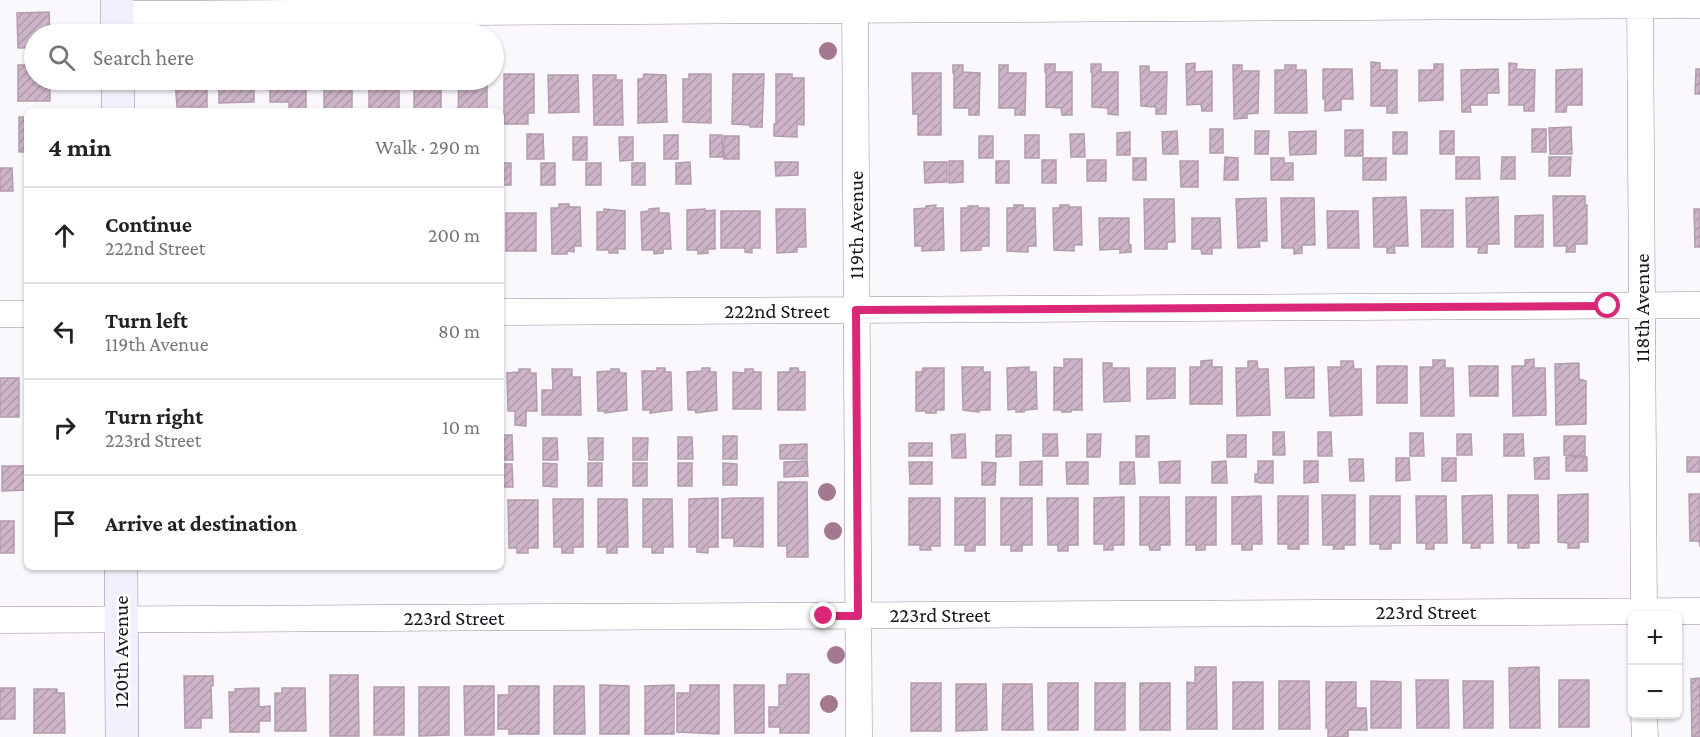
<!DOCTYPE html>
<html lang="en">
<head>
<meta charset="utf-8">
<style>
	:root { --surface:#fff; --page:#f6f6f6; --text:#222; --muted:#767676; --line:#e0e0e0 }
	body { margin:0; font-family:"Crimson Pro",serif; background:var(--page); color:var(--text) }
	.controls { position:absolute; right:18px; bottom:18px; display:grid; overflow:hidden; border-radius:9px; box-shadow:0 2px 4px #0004 }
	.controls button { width:54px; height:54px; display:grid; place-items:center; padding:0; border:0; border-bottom:2px solid var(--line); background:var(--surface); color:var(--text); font:30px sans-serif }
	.stop { position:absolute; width:18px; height:18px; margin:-14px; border:4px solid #db2777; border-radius:50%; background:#fff }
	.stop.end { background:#db2777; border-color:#fff; box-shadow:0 2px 6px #0008 }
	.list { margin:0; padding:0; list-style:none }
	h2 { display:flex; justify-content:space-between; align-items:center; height:78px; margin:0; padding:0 24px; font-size:26px }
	h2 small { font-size:20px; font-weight:400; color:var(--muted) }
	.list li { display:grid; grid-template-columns:39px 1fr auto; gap:18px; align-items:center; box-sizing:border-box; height:96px; padding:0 24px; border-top:2px solid var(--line) }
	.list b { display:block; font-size:22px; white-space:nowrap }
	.list p { margin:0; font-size:20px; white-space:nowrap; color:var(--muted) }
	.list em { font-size:20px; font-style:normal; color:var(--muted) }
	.icon { flex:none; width:33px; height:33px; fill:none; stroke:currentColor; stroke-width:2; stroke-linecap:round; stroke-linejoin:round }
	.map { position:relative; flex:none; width:1700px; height:737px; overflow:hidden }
	.search { position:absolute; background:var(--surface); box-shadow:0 2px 4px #0004; left:24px; top:24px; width:480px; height:66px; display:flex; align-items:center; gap:15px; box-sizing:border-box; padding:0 21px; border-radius:33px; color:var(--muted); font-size:22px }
	.panel { position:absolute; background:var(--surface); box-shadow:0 2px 4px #0004; left:24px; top:108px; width:480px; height:462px; border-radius:9px }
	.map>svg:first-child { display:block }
	.building { fill:url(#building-hatch); stroke:#b49caf; stroke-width:1.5 }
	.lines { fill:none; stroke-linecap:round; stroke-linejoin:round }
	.street-casing { stroke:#998aa3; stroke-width:27 }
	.secondary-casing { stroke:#998aa3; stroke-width:34 }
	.street { stroke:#fff; stroke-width:26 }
	.secondary { stroke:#f1f0fc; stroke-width:33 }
	.tree { fill:#a47891 }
	.route { stroke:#db2777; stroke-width:8 }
	.labels { text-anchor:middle; stroke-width:5; stroke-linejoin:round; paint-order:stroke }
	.street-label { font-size:21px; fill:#19141d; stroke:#fff }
</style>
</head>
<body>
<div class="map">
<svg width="1700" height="737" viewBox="0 0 1700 737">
	<defs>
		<pattern id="building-hatch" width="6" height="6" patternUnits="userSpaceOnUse" patternTransform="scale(1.5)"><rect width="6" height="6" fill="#cdb4c9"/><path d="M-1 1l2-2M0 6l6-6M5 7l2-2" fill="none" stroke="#af9aac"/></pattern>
	</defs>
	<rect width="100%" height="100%" fill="#fbf8fd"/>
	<!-- building -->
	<path class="building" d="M 49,12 L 50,34 L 34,34 L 34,48 L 18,48 L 17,13 Z
		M 1371,62 L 1380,63 L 1380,70 L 1397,70 L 1397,113 L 1387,113 L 1387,106 L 1371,106 Z
		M 1195,63 L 1195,72 L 1212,71 L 1212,111 L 1202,111 L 1201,104 L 1187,105 L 1186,64 Z
		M 1509,63 L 1517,64 L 1516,69 L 1535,70 L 1534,111 L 1524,111 L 1524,105 L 1509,105 Z
		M 1045,64 L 1055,64 L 1055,72 L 1072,72 L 1072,115 L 1062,115 L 1061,108 L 1046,107 L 1046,72 L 1045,72 Z
		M 1091,64 L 1101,64 L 1101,72 L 1118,72 L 1118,115 L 1108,114 L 1108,108 L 1092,107 L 1092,72 L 1091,72 Z
		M 1434,64 L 1443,64 L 1443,100 L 1419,101 L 1419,70 L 1434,70 Z
		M 18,65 L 34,65 L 34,80 L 50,80 L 50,101 L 18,101 Z
		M 953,65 L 963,65 L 963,72 L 980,73 L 979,115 L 969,115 L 969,108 L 954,108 L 954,73 L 953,73 Z
		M 999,65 L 1008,65 L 1008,73 L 1026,73 L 1025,115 L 1015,115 L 1015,108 L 999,108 Z
		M 1233,65 L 1242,65 L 1242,71 L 1259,71 L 1258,113 L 1247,114 L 1247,118 L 1234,119 Z
		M 1285,65 L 1296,65 L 1296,70 L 1306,70 L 1307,113 L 1275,113 L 1275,70 L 1285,70 Z
		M 1140,66 L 1149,66 L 1149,72 L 1167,72 L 1166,114 L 1156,114 L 1156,107 L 1141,106 Z
		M 1323,69 L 1352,69 L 1353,99 L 1341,99 L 1341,110 L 1325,111 L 1325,99 L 1323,99 Z
		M 1498,69 L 1499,93 L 1487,93 L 1487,105 L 1470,105 L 1471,112 L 1462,112 L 1461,70 Z
		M 1582,69 L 1582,105 L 1567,105 L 1566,112 L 1556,112 L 1556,70 Z
		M 1696,69 L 1700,69 L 1700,94 L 1695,94 Z
		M 912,73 L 941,73 L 941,135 L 918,135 L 918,114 L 913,114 Z
		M 504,74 L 534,74 L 534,113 L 528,113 L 528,124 L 504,124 Z
		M 644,74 L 666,75 L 667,122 L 638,123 L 638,79 L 643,79 Z
		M 689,74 L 711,74 L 711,123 L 683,122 L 683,79 L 689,79 Z
		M 733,74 L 764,74 L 762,127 L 750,127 L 750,125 L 732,124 Z
		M 776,74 L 792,74 L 792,78 L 804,78 L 804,125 L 797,124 L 797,137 L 774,136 L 774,124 L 776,124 Z
		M 548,75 L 578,75 L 579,112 L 549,113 Z
		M 593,75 L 616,75 L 616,80 L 622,80 L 623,125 L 594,125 Z
		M 175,80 L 207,80 L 207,107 L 177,107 Z
		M 219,80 L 254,80 L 254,102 L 219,103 Z
		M 270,80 L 306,80 L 306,111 L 289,111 L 289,102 L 270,102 Z
		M 329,80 L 352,80 L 352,111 L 324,111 L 324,81 L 329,81 Z
		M 369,80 L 399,80 L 399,111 L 369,111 Z
		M 441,80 L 441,111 L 414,111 L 414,81 Z
		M 464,80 L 487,80 L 487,111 L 458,111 L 459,81 Z
		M 19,117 L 27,117 L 27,152 L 19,152 Z
		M 1571,127 L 1572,154 L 1550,154 L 1549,128 Z
		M 1210,129 L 1223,129 L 1223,153 L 1210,153 Z
		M 1532,129 L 1546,129 L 1546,152 L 1532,152 Z
		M 1345,130 L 1363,130 L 1363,156 L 1345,156 Z
		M 1177,131 L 1178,154 L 1163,154 L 1162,132 Z
		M 1255,131 L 1269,131 L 1268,154 L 1255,154 Z
		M 1316,131 L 1316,154 L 1290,155 L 1289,132 Z
		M 1440,131 L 1454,131 L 1454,154 L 1440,154 Z
		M 1130,132 L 1130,155 L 1117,155 L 1117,133 Z
		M 1393,132 L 1407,132 L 1407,154 L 1393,154 Z
		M 527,134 L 543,134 L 544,159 L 527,159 Z
		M 1070,134 L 1084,134 L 1085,157 L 1071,157 Z
		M 664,135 L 678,135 L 678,159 L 664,159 Z
		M 710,135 L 722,135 L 723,157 L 710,157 Z
		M 1025,135 L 1039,135 L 1039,158 L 1025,158 Z
		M 724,136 L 739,136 L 739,159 L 724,159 Z
		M 979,136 L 993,136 L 993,158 L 979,158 Z
		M 573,137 L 587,137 L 587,160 L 573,160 Z
		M 619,137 L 633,137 L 633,160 L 620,161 Z
		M 1225,157 L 1238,158 L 1238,180 L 1224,180 Z
		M 1456,157 L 1479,157 L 1480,179 L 1456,179 Z
		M 1502,157 L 1515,157 L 1515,179 L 1501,179 Z
		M 1549,157 L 1571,157 L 1570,176 L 1549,176 Z
		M 1133,158 L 1146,158 L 1146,180 L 1133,180 Z
		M 1271,158 L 1284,158 L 1284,163 L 1293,163 L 1293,180 L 1271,180 Z
		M 1363,158 L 1386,158 L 1386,180 L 1363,180 Z
		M 1042,160 L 1056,160 L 1056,183 L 1042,183 Z
		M 1087,160 L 1106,160 L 1106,181 L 1087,181 Z
		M 949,161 L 963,161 L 963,182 L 949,183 Z
		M 996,161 L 1009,161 L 1009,183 L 996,183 Z
		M 1180,161 L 1198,161 L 1198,187 L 1181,187 Z
		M 690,162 L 691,184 L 676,184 L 676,163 Z
		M 775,162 L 798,162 L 798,175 L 776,176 Z
		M 924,162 L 947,162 L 947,182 L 925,183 Z
		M 501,163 L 511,163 L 511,185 L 501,185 Z
		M 541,163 L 555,163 L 555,185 L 541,185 Z
		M 586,163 L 601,163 L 601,185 L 586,185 Z
		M 632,163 L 645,163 L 645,185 L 632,185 Z
		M 0,168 L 12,168 L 13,191 L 0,191 Z
		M 1553,196 L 1585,196 L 1585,205 L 1587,205 L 1587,244 L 1575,244 L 1575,252 L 1566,252 L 1567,246 L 1554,246 Z
		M 1406,197 L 1408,246 L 1394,246 L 1395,253 L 1387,253 L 1387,247 L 1374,247 L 1373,198 Z
		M 1498,197 L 1499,244 L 1487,244 L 1487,253 L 1478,253 L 1479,247 L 1467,247 L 1466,198 Z
		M 1266,198 L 1267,241 L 1259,241 L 1260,247 L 1238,248 L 1236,199 Z
		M 1281,198 L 1314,198 L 1315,245 L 1302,245 L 1302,253 L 1294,254 L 1294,248 L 1282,248 Z
		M 1144,199 L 1174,199 L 1175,242 L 1167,242 L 1167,249 L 1145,249 Z
		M 559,204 L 569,204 L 569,207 L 580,207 L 581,246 L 574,246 L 574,252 L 567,251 L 567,254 L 552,254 L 551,208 L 559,208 Z
		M 936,205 L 935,208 L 943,208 L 944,250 L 922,251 L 922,246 L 915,246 L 914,209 L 926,208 L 926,206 Z
		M 1014,205 L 1023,205 L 1023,208 L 1035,208 L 1036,246 L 1028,246 L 1028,252 L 1007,251 L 1007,208 L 1014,208 Z
		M 1060,205 L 1069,205 L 1069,207 L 1081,207 L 1082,245 L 1074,245 L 1074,251 L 1054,250 L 1053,208 L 1060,208 Z
		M 968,206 L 978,206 L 978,208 L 989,208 L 989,246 L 981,246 L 981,250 L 961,251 L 961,208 L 968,208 Z
		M 659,208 L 659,213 L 669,213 L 671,249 L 663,249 L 663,253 L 654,254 L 654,250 L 642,250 L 641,212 L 649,211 L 649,209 Z
		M 604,209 L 625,211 L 625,249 L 617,249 L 618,253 L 609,253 L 609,250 L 597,250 L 597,212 L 604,212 Z
		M 705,209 L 705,211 L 715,210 L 715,249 L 708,249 L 708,253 L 698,254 L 698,250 L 687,250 L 687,210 Z
		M 776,209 L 805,209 L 806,247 L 797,247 L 797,252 L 777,253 Z
		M 1694,209 L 1700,209 L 1700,247 L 1695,247 Z
		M 1421,210 L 1453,210 L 1453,247 L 1422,247 Z
		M 721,211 L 760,211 L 760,248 L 752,248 L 752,253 L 745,252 L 745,248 L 721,248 Z
		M 1327,211 L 1358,211 L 1359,248 L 1328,248 Z
		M 506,213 L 536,213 L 536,251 L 506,251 Z
		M 1543,215 L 1543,247 L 1515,247 L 1515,216 Z
		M 1099,218 L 1129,218 L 1129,245 L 1131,245 L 1131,252 L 1120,253 L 1120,249 L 1100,250 Z
		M 1192,218 L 1220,218 L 1221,248 L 1212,248 L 1212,254 L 1202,254 L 1201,249 L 1192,249 Z
		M 1064,359 L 1082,359 L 1082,410 L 1071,410 L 1071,412 L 1062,412 L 1062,410 L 1054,410 L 1054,367 L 1064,368 Z
		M 1534,359 L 1534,368 L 1545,368 L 1546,415 L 1513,416 L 1512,366 L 1525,366 L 1525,360 Z
		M 1212,360 L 1212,367 L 1222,367 L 1222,404 L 1190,404 L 1190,367 L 1201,367 L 1201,361 Z
		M 1433,360 L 1445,360 L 1445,368 L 1453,368 L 1454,416 L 1421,416 L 1420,367 L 1433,367 Z
		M 1248,361 L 1257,361 L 1258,369 L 1268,369 L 1270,415 L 1237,416 L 1236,368 L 1248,368 Z
		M 1341,361 L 1353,361 L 1354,369 L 1361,369 L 1362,415 L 1330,416 L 1328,367 L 1341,367 Z
		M 1103,363 L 1112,363 L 1112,368 L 1129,368 L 1130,401 L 1104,402 Z
		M 1579,363 L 1579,379 L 1586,381 L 1586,424 L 1556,425 L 1555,364 Z
		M 1377,366 L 1407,366 L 1407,403 L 1377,403 Z
		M 1469,366 L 1498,366 L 1498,396 L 1470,396 Z
		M 962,367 L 983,367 L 983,372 L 990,372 L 990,410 L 978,410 L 979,412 L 963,410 Z
		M 1029,367 L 1029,372 L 1036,372 L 1037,409 L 1025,410 L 1024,412 L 1016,412 L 1016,409 L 1008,410 L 1007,368 Z
		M 1314,367 L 1314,398 L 1286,398 L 1285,368 Z
		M 657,368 L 665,368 L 665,372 L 671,372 L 672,410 L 650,413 L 651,410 L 643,410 L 642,371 L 657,371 Z
		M 702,368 L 710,368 L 710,372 L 716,372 L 717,410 L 696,413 L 695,410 L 688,410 L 687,372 L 702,371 Z
		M 790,368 L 798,368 L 799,372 L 805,372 L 805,410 L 778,410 L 778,372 L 790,372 Z
		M 923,368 L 944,368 L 944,410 L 936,410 L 936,413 L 926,413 L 926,411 L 916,411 L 916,372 L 922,372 Z
		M 1147,368 L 1175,368 L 1175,398 L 1147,399 Z
		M 519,369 L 530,369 L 530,373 L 536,373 L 537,411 L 526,411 L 526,426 L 515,425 L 515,411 L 508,411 L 507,373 L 519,372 Z
		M 552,369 L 572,369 L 572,377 L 580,377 L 581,415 L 542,415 L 542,390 L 553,390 Z
		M 611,369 L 619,369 L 620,373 L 626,373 L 627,410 L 605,413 L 605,411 L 598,411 L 597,372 L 611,371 Z
		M 745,369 L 753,369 L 754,372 L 761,372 L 761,409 L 733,409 L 733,372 L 745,373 Z
		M 0,378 L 19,378 L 19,417 L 0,417 Z
		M 1273,432 L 1284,432 L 1285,455 L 1273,455 Z
		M 1318,432 L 1331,432 L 1332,456 L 1318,456 Z
		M 1410,433 L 1423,433 L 1424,456 L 1410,456 Z
		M 965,434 L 966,458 L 952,458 L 951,435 Z
		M 1043,434 L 1057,434 L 1058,456 L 1043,456 Z
		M 1087,434 L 1101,434 L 1100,457 L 1087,457 Z
		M 1457,434 L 1471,434 L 1472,455 L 1457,455 Z
		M 1504,434 L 1523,434 L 1524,456 L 1504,456 Z
		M 501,435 L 512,435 L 513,460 L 501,460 Z
		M 996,435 L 1011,435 L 1011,456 L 996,457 Z
		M 1227,435 L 1246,435 L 1246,457 L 1227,457 Z
		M 723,436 L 737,436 L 737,459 L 723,459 Z
		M 1136,436 L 1149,436 L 1149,457 L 1136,457 Z
		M 1564,436 L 1585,436 L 1585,456 L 1564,455 Z
		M 678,437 L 692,437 L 693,459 L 678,459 Z
		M 543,438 L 557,438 L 558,460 L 543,460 Z
		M 588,438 L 603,438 L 603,460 L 589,460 Z
		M 633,438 L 648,438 L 647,460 L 633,460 Z
		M 909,443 L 932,443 L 932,456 L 909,456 Z
		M 807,444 L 807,459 L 780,459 L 780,445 Z
		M 1549,457 L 1549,479 L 1535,479 L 1534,458 Z
		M 1566,457 L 1587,457 L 1587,471 L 1566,471 Z
		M 1687,457 L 1700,457 L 1700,472 L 1687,472 Z
		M 1396,458 L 1409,458 L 1410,480 L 1396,481 Z
		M 1442,458 L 1456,458 L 1456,481 L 1442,481 Z
		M 1349,459 L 1363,459 L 1364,481 L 1350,481 Z
		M 807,461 L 808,476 L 784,477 L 784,462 Z
		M 1042,461 L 1042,485 L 1020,485 L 1020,462 Z
		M 1180,461 L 1180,483 L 1160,483 L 1159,462 Z
		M 1226,461 L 1227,483 L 1212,483 L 1212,462 Z
		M 1258,461 L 1273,461 L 1273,483 L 1259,483 L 1258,482 L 1255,482 L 1255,474 L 1258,474 Z
		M 1304,461 L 1318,461 L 1318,482 L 1304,483 Z
		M 909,462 L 932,462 L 932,484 L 910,484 Z
		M 982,462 L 996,463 L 995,485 L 982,485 Z
		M 1066,462 L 1088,462 L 1088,484 L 1067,484 Z
		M 1120,462 L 1134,462 L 1135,484 L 1120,484 Z
		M 543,463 L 557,464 L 557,487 L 543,486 Z
		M 588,463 L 602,463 L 602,486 L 588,486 Z
		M 633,463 L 647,463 L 647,486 L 633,486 Z
		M 678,463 L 692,463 L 692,486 L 678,486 Z
		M 723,463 L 737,464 L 737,485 L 723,485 Z
		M 501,464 L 512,464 L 513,487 L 501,487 Z
		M 2,466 L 25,466 L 25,490 L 2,491 Z
		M 778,482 L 807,482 L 808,557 L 787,557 L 787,546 L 778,546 Z
		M 1588,494 L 1588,542 L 1579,542 L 1579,548 L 1568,548 L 1568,543 L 1558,542 L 1558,495 Z
		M 1689,494 L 1700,494 L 1700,547 L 1699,541 L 1690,541 Z
		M 1322,495 L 1355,495 L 1355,545 L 1344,545 L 1344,549 L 1333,549 L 1334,545 L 1323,545 Z
		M 1492,495 L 1493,543 L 1480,543 L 1480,548 L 1471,548 L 1472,543 L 1463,543 L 1462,496 Z
		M 1508,495 L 1538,495 L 1539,543 L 1529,543 L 1529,548 L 1518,548 L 1518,543 L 1508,543 Z
		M 1261,496 L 1262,544 L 1252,544 L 1252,550 L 1242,550 L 1242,544 L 1232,544 L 1232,497 Z
		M 1278,496 L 1308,496 L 1308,544 L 1299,544 L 1299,549 L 1288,549 L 1288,544 L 1278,544 Z
		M 1370,496 L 1400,496 L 1400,543 L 1391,543 L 1391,549 L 1380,549 L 1380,544 L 1370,544 Z
		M 1416,496 L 1446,496 L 1447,543 L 1434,543 L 1434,549 L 1426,549 L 1426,543 L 1417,543 Z
		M 1124,497 L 1124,545 L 1113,545 L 1113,550 L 1104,550 L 1104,544 L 1094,544 L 1094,498 Z
		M 1140,497 L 1169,497 L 1170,545 L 1160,545 L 1160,550 L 1150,550 L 1149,545 L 1140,545 Z
		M 1186,497 L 1216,497 L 1216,545 L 1205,545 L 1205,550 L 1196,550 L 1196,545 L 1186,545 Z
		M 718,498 L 718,547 L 708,547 L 708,553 L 697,552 L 697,547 L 689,547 L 689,499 Z
		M 734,498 L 763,498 L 763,547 L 734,546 L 734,538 L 722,538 L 722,499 Z
		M 909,498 L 940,498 L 940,546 L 930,546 L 931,550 L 920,550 L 920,545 L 909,545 Z
		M 955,498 L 985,498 L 985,545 L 975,545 L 975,551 L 965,551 L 965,545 L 955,545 Z
		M 1001,498 L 1032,498 L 1032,545 L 1022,545 L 1022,551 L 1011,551 L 1011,545 L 1001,545 Z
		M 1047,498 L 1078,498 L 1078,545 L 1068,545 L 1068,551 L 1058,551 L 1058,545 L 1048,545 Z
		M 553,499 L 583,499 L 583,547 L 573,547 L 573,553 L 562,553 L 562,547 L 554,547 Z
		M 598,499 L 627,499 L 628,547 L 617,547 L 617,553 L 607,553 L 607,547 L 598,547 Z
		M 643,499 L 672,499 L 673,547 L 663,547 L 663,553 L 652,553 L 652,547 L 643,547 Z
		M 508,500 L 538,500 L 538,548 L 528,548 L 528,553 L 517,553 L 517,548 L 509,548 Z
		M 0,521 L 14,521 L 14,553 L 0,553 Z
		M 1195,667 L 1216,667 L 1217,729 L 1187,729 L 1187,682 L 1195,683 Z
		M 1539,667 L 1540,728 L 1510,728 L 1509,668 Z
		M 787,674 L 809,674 L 809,733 L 780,733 L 780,727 L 769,727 L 769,707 L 779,707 L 779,685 L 787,685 Z
		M 330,675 L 358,675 L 359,736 L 330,736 Z
		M 184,676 L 213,676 L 213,686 L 211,686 L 212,718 L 201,718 L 201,728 L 185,728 Z
		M 1700,678 L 1700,737 L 1692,737 L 1691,679 Z
		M 1416,680 L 1448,680 L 1449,728 L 1417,728 Z
		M 1559,680 L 1589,680 L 1589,727 L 1559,727 Z
		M 1279,681 L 1309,681 L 1310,729 L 1279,729 Z
		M 1371,681 L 1401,682 L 1401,728 L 1371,728 Z
		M 1463,681 L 1493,681 L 1493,728 L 1464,728 Z
		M 1233,682 L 1263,682 L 1263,729 L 1233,729 Z
		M 1326,682 L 1356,682 L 1356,708 L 1366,708 L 1367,730 L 1348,730 L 1348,737 L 1328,737 L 1328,728 L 1326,728 Z
		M 911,683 L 941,683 L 941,731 L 911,731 Z
		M 1048,683 L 1078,683 L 1078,730 L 1048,730 Z
		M 1095,683 L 1125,683 L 1125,730 L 1095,730 Z
		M 1140,683 L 1170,683 L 1170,730 L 1140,730 Z
		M 956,684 L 986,684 L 987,730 L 956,731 Z
		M 1003,684 L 1032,684 L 1033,730 L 1002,730 Z
		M 600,685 L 629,686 L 629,734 L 600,734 Z
		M 674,685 L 674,734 L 645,734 L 645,686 Z
		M 690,685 L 719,685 L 719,734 L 677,732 L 677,693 L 690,693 Z
		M 734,685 L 764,685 L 764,733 L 735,733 Z
		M 464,686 L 494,686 L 494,735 L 465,735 Z
		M 509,686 L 539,686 L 539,734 L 509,734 L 509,729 L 498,729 L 498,695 L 509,695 Z
		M 554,686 L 584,686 L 585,734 L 554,734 Z
		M 374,687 L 404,687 L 404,735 L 374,735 Z
		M 419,687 L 449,687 L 449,735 L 419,736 Z
		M 0,688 L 15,688 L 15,719 L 0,719 Z
		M 259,688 L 259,707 L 270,706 L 270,721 L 259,721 L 259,732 L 230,732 L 229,692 L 236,692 L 235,689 Z
		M 282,688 L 305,688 L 306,731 L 275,731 L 275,693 L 282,693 Z
		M 34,689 L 57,689 L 57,693 L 64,693 L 65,733 L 34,733 Z"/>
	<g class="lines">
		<defs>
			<path id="street" d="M 855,0 L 859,737
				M 1640,0 L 1644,616
				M 117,14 L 1700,5
				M 501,312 L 1700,305
				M 0,314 L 27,314
				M 0,620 L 1700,611
				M 1644,714 L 1645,737"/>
			<path id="secondary" d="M 117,0 L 117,34
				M 118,80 L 118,111
				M 121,567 L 122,737"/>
		</defs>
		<!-- street casing -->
		<use href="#street" class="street-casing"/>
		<!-- secondary casing -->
		<use href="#secondary" class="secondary-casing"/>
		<!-- street -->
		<use href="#street" class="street"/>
		<!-- secondary -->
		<use href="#secondary" class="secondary"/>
	</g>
	<!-- trees -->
	<g class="tree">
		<circle cx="828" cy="51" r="9"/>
		<circle cx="827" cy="492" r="9"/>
		<circle cx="833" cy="531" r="9"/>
		<circle cx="836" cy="655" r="9"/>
		<circle cx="829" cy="704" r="9"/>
	</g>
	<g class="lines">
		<!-- route -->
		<path class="route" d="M 824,616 L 858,616 L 856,310 L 1608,306"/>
	</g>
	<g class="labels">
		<!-- street labels -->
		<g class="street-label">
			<text transform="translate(856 225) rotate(-90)" y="7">119th Avenue</text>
			<text transform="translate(1642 308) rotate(-90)" y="7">118th Avenue</text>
			<text x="777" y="318">222nd Street</text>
			<text x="1426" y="619">223rd Street</text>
			<text x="940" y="622">223rd Street</text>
			<text x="454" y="625">223rd Street</text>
			<text transform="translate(121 652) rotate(-90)" y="7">120th Avenue</text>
		</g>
	</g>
</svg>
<div class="controls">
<button>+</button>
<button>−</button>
</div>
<div class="stop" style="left:1608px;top:306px"></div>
<div class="stop end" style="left:824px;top:616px"></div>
<div class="search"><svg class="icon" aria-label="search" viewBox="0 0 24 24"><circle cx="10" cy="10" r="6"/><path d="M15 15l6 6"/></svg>Search here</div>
<section class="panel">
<h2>4 min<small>Walk · 290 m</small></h2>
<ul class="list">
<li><svg class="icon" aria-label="ahead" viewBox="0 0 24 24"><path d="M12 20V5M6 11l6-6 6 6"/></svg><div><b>Continue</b><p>222nd Street</p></div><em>200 m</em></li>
<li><svg class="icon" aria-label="left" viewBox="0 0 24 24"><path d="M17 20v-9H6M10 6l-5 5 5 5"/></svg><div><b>Turn left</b><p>119th Avenue</p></div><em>80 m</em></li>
<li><svg class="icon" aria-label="right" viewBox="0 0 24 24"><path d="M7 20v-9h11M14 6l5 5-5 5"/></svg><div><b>Turn right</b><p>223rd Street</p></div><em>10 m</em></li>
<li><svg class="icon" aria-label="arrive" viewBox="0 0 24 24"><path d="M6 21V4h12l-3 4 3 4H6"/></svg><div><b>Arrive at destination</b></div></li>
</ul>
</section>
</div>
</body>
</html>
